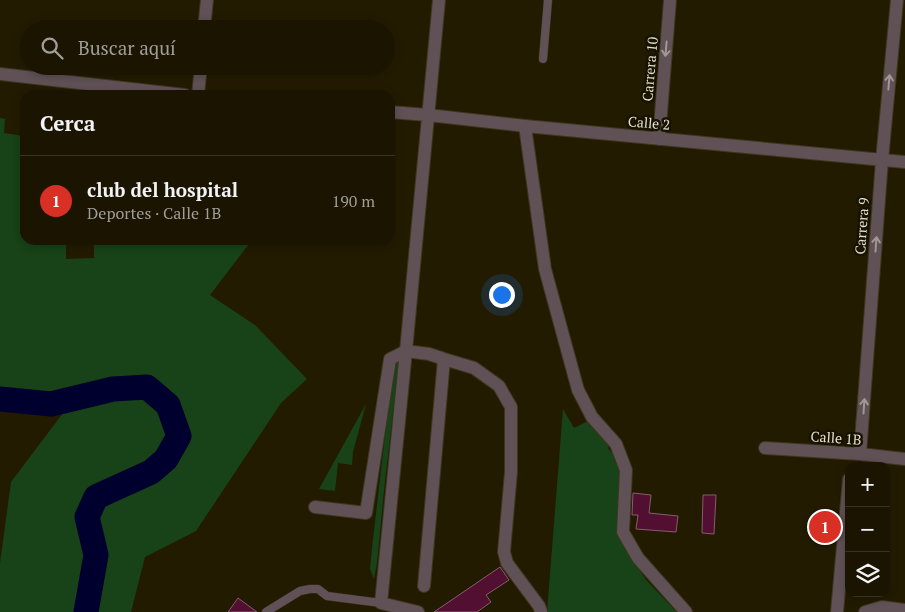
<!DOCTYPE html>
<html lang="es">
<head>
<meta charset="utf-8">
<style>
	:root { --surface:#1a1400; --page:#231d0a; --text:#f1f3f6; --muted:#9f9e99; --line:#383322; --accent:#d93025 }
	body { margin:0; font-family:"PT Serif",serif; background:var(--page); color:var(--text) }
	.controls { position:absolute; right:15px; bottom:15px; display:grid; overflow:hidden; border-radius:10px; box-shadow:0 2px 8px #0003 }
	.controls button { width:45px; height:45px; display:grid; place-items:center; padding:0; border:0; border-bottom:1px solid var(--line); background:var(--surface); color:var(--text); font:25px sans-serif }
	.you { position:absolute; left:501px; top:294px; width:18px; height:18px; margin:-12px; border:4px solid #fff; border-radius:50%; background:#1a73e8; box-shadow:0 0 0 8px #1a73e833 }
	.badge { display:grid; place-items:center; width:32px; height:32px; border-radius:50%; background:var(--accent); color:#fff; font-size:16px; font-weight:700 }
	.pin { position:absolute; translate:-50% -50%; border:2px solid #fff; box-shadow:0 1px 5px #0006 }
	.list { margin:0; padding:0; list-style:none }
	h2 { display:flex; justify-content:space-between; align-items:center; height:65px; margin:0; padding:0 20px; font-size:21px }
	h2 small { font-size:16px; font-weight:400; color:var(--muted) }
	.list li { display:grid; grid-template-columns:32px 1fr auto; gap:15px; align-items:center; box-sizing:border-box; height:90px; padding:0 20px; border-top:1px solid var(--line) }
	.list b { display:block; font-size:19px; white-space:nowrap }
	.list p { margin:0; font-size:16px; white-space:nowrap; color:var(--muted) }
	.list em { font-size:16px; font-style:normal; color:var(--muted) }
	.icon { flex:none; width:28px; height:28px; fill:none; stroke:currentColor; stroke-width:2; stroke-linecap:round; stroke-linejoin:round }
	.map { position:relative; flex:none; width:905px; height:612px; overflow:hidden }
	.search { position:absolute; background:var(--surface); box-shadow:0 2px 8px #0003; left:20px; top:20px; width:375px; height:55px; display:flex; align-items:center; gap:12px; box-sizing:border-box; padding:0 18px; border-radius:28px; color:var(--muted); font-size:19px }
	.panel { position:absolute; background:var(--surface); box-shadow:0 2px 8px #0003; left:20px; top:90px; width:375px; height:155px; border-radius:15px }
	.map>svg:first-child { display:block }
	.green { fill:#184217 }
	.water { fill:#00002e; stroke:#44435e }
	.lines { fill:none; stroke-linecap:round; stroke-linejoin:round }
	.river { stroke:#00002e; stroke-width:25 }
	.building { fill:#520f31; stroke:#815f6c }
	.lane-casing { stroke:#3e361d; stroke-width:9 }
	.street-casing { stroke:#3e361d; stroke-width:14 }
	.lane { stroke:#605156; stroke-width:8 }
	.street { stroke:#605156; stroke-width:12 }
	.oneway { stroke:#a29892 }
	.labels { text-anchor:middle; stroke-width:5; stroke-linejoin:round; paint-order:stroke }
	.street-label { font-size:14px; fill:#e4dfce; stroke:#181200 }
</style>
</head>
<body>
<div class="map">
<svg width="905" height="612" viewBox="0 0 905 612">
	<rect width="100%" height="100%" fill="#231b00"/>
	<!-- green -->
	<path class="green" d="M 0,118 L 5,119 L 4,133 L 25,136 L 25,240 L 66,240 L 66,259 L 94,258 L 94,240 L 252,240 L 210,295 L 255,325 L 307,379 L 281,403 L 196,531 L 145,557 L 131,612 L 0,612 L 0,563 L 11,482 L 63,413 L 38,409 L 0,409 Z
		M 400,353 L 385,481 L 377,563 L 374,579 L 370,569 L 372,548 L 394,357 Z
		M 366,404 L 353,452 L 352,465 L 338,463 L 335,491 L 319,489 Z
		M 563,409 L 574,428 L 588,421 L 610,445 L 608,448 L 614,455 L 622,468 L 631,556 L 646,580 L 677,612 L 547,612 Z"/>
	<!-- water -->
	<path class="water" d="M 817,512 L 834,513 L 832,541 L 817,541 Z"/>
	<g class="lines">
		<!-- river -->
		<path class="river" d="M 0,399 L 51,404 L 113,389 L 147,387 L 168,405 L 179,436 L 166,459 L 151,472 L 96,497 L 87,517 L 96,555 L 86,612"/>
	</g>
	<!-- building -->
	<path class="building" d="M 633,493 L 651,495 L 649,513 L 678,516 L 676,532 L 636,529 L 638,515 L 632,515 Z
		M 703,495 L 716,495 L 714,534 L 702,533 Z
		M 500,567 L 509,580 L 486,595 L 491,602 L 477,612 L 434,612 Z
		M 238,598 L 257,612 L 228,612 Z"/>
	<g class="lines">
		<defs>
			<path id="lane" d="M 543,59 L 548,0
				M 266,612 L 300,591 L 310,589 L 318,589 L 327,596 L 381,603"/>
			<path id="street" d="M 204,29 L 207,0
				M 0,74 L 185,95
				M 198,95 L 201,66
				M 390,112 L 428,115 L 525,126 L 905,162
				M 525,126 L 545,269 L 578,390 L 592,417 L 616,444 L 626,470 L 623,532 L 638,558 L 686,612
				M 659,139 L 670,0
				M 765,448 L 860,454 L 905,459
				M 860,454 L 882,160 L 897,0
				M 315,507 L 366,513 L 390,359 L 406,351 L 429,354 L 444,359 L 474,368 L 499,386 L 511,407 L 511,472 L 504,552 L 507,563 L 539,606 L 541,612
				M 424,586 L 444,359
				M 418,612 L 381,603 L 406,351 L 439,0
				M 837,612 L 849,479
				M 865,612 L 882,607 L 905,610"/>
		</defs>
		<!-- lane casing -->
		<use href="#lane" class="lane-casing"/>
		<!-- street casing -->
		<use href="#street" class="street-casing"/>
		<!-- lane -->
		<use href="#lane" class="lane"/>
		<!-- street -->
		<use href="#street" class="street"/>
	</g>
	<!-- one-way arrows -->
	<defs><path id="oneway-shaft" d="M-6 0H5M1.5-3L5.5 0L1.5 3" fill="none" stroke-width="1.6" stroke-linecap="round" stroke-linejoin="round" transform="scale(1.25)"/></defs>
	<g class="oneway">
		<use href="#oneway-shaft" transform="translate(666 49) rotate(95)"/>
		<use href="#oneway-shaft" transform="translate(889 82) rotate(-85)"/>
		<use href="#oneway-shaft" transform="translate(876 244) rotate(-86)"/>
		<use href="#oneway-shaft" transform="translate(864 406) rotate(-86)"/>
	</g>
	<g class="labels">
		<!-- street labels -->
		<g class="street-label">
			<text transform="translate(650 69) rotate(-85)" y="5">Carrera 10</text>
			<text transform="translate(649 123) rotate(5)" y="5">Calle 2</text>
			<text transform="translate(862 226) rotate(-86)" y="5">Carrera 9</text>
			<text transform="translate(836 438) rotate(4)" y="5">Calle 1B</text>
		</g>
	</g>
</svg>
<div class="controls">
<button>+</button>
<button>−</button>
<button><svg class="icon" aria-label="layers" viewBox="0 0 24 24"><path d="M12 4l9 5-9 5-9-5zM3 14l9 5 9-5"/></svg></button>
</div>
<div class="you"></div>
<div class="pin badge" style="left:825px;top:527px">1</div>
<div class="search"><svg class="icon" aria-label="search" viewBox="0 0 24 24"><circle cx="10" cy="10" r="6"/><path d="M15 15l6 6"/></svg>Buscar aquí</div>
<section class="panel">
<h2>Cerca<small></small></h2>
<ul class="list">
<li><span class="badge">1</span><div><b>club del hospital</b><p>Deportes · Calle 1B</p></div><em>190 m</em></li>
</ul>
</section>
</div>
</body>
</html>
